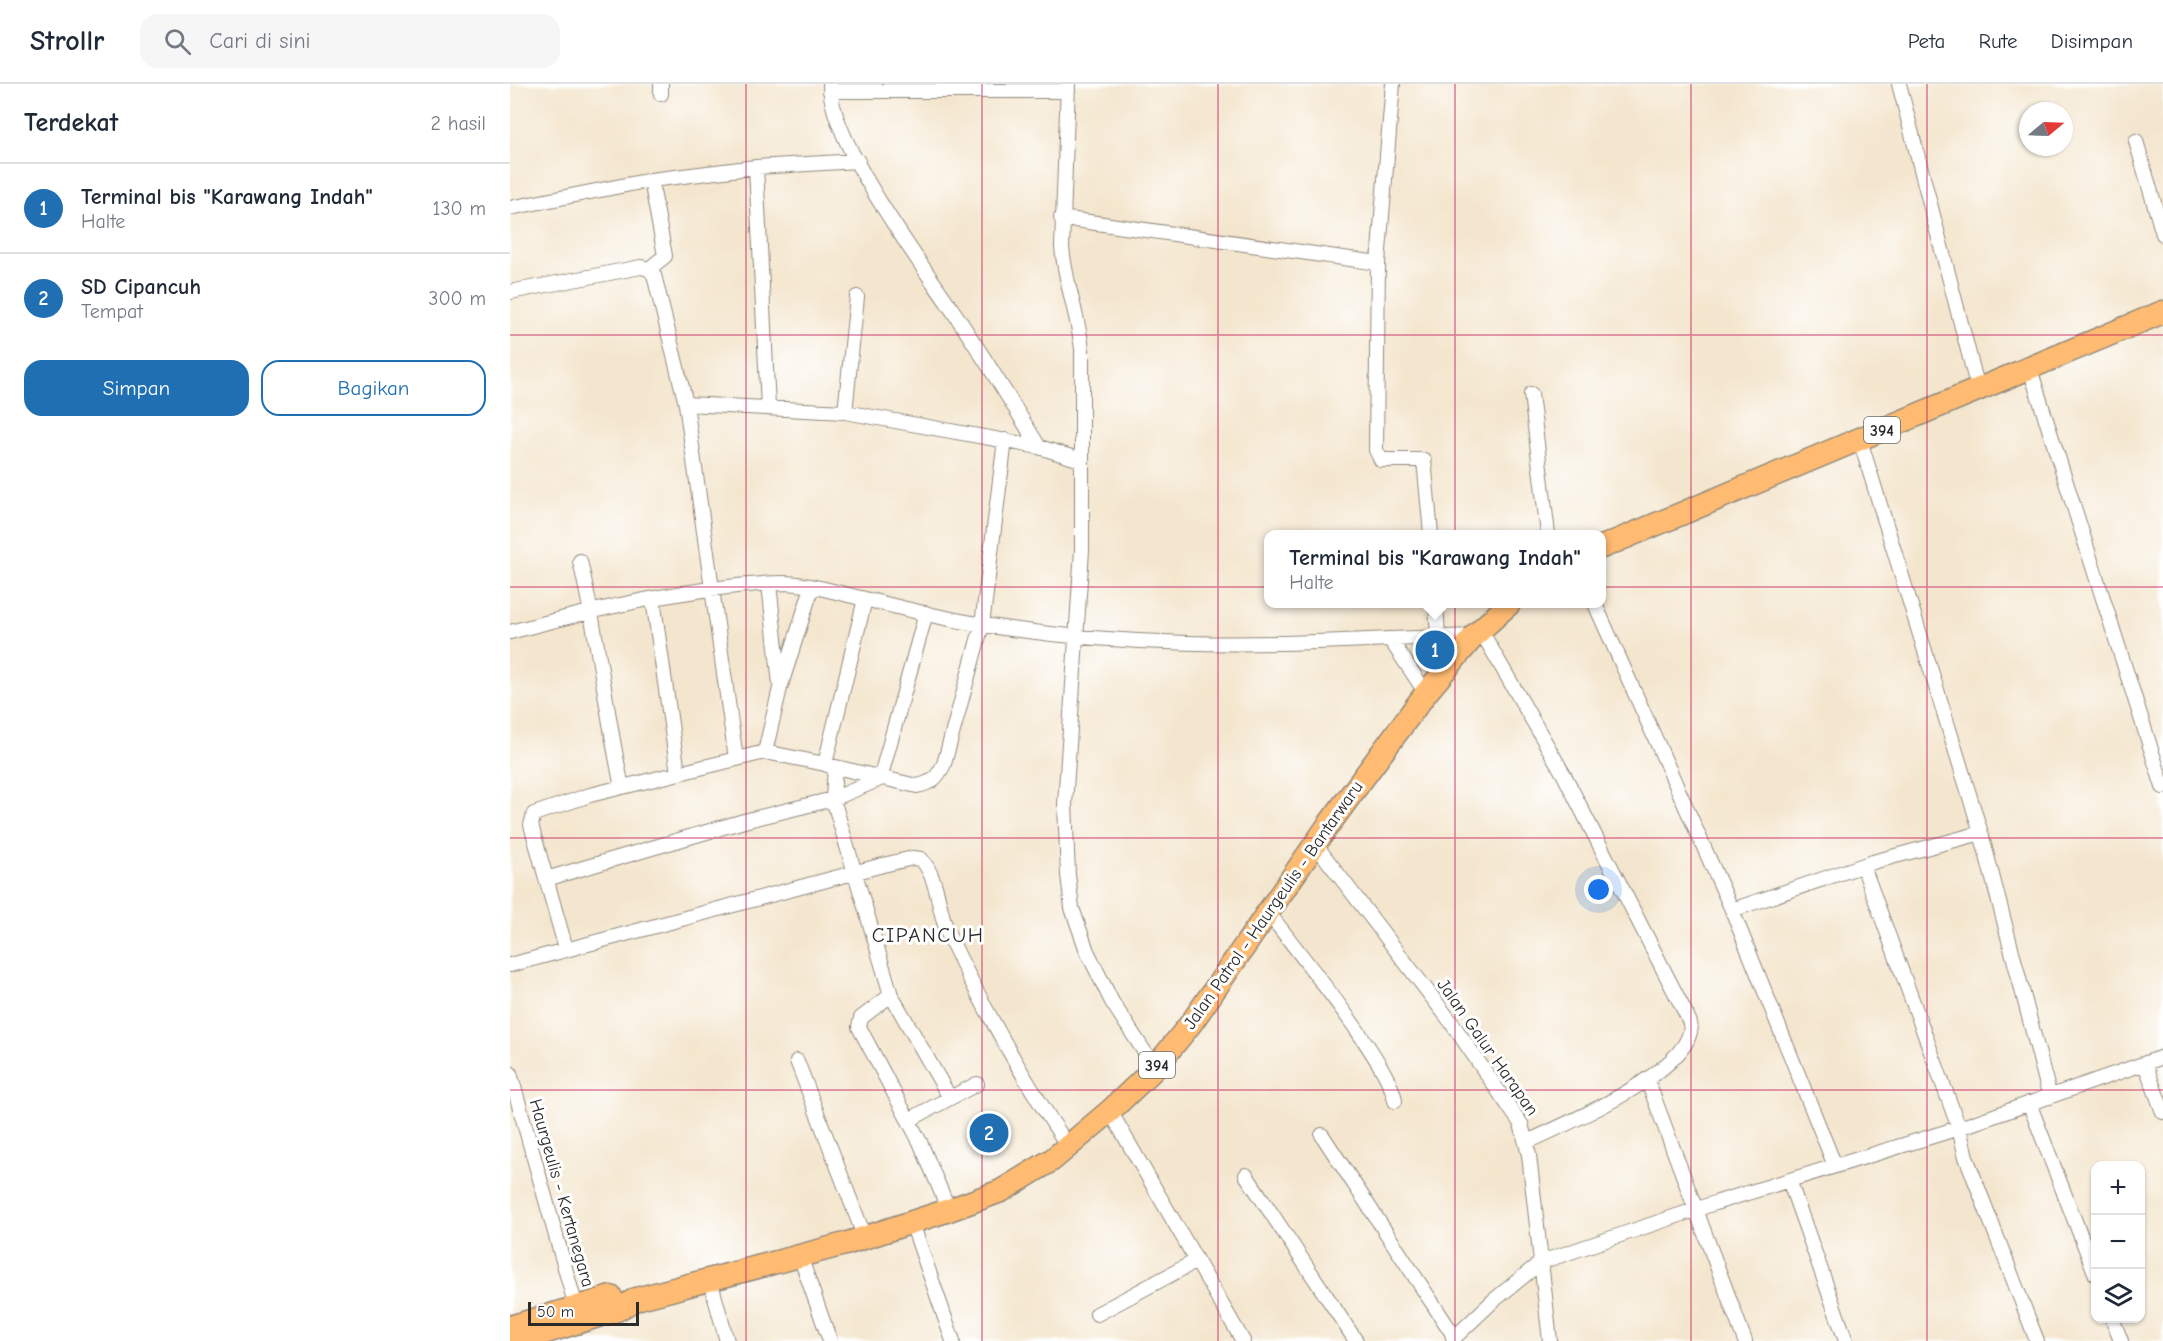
<!DOCTYPE html>
<html lang="id">
<head>
<meta charset="utf-8">
<style>
	:root { --surface:#fff; --page:#f6f6f7; --text:#1f2937; --muted:#747a83; --line:#e0e1e3; --accent:#1f6fb2 }
	body { margin:0; font-family:"Comic Neue",sans-serif; background:var(--page); color:var(--text) }
	.controls { position:absolute; right:18px; bottom:18px; display:grid; overflow:hidden; border-radius:12px; box-shadow:0 2px 4px #0004 }
	.controls button { width:54px; height:54px; display:grid; place-items:center; padding:0; border:0; border-bottom:2px solid var(--line); background:var(--surface); color:var(--text); font:30px sans-serif }
	.compass { position:absolute; left:1509px; top:18px; width:54px; height:54px; border-radius:50%; background:var(--surface); box-shadow:0 2px 4px #0004; rotate:71deg }
	.scale { position:absolute; left:18px; bottom:15px; width:111px; box-sizing:border-box; padding-left:6px; border:3px solid #2b2b2b; border-top:0; font-size:16px; line-height:21px; white-space:nowrap; color:#2b2b2b; -webkit-text-stroke:4px #fff; paint-order:stroke }
	.you { position:absolute; left:1089px; top:806px; width:21px; height:21px; margin:-15px; border:4px solid #fff; border-radius:50%; background:#1a73e8; box-shadow:0 0 0 9px #1a73e833 }
	.badge { display:grid; place-items:center; width:39px; height:39px; border-radius:50%; background:var(--accent); color:#fff; font-size:20px; font-weight:700 }
	.pin { position:absolute; translate:-50% -50%; border:3px solid #fff; box-shadow:0 2px 6px #0006 }
	.popup { position:absolute; left:754px; top:446px; width:342px; height:78px; box-sizing:border-box; display:grid; place-content:center; border-radius:12px; background:var(--surface); filter:drop-shadow(0 2px 4px #0005); font-size:20px; white-space:nowrap; color:var(--muted) }
	.popup b { font-size:22px; color:var(--text) }
	.popup::after { content:''; position:absolute; left:50%; top:100%; margin-left:-12px; border:12px solid transparent; border-top-color:var(--surface) }
	.list { margin:0; padding:0; list-style:none }
	h2 { display:flex; justify-content:space-between; align-items:center; height:78px; margin:0; padding:0 24px; font-size:26px }
	h2 small { font-size:20px; font-weight:400; color:var(--muted) }
	.list li { display:grid; grid-template-columns:39px 1fr auto; gap:18px; align-items:center; box-sizing:border-box; height:90px; padding:0 24px; border-top:2px solid var(--line) }
	.list b { display:block; font-size:22px; white-space:nowrap }
	.list p { margin:0; font-size:20px; white-space:nowrap; color:var(--muted) }
	.list em { font-size:20px; font-style:normal; color:var(--muted) }
	.actions { display:flex; gap:12px; padding:18px 24px }
	.actions a { flex:1; padding:14px 0; border:2px solid var(--accent); border-radius:18px; text-align:center; font-size:21px; color:var(--accent) }
	.actions .main { background:var(--accent); color:#fff }
	.icon { flex:none; width:33px; height:33px; fill:none; stroke:currentColor; stroke-width:2; stroke-linecap:round; stroke-linejoin:round }
	.map { position:relative; flex:none; width:1653px; height:1257px; overflow:hidden }
	header { display:flex; align-items:center; gap:36px; box-sizing:border-box; height:84px; padding:0 30px; background:var(--surface); border-bottom:2px solid var(--line) }
	header strong { font-size:28px }
	nav { display:flex; gap:33px; margin-inline-start:auto; font-size:21px }
	.search { width:420px; height:54px; background:var(--page); display:flex; align-items:center; gap:15px; box-sizing:border-box; padding:0 21px; border-radius:18px; color:var(--muted); font-size:22px }
	main { display:flex }
	aside { flex:1; background:var(--surface) }
	.map>svg:first-child { display:block }
	.lines { fill:none; stroke-linecap:round; stroke-linejoin:round }
	.street-casing { stroke:#90887c; stroke-width:16 }
	.primary-casing { stroke:#90887c; stroke-width:25 }
	.street { stroke:#fff; stroke-width:14 }
	.primary { stroke:#ffbb71; stroke-width:22 }
	.grid { fill:none; stroke:#c2185b; stroke-width:1.5; stroke-opacity:0.55 }
	.labels { text-anchor:middle; stroke-width:6; stroke-linejoin:round; paint-order:stroke }
	.shield { fill:#fff; stroke:#6b6b6b; stroke-width:1.5 }
	.shield-label { font-size:16px; font-weight:bold; fill:#2b2b2b }
	.street-label { font-size:18px; fill:#2b2b2b; stroke:#fff }
	.quarter-label { font-size:21px; letter-spacing:1.5px; fill:#2b2b2b; stroke:#fff }
</style>
</head>
<body>
<header>
<strong>Strollr</strong>
<div class="search"><svg class="icon" aria-label="search" viewBox="0 0 24 24"><circle cx="10" cy="10" r="6"/><path d="M15 15l6 6"/></svg>Cari di sini</div>
<nav><a>Peta</a><a>Rute</a><a>Disimpan</a></nav>
</header>
<main>
<aside>
<h2>Terdekat<small>2 hasil</small></h2>
<ul class="list">
<li><span class="badge">1</span><div><b>Terminal bis &quot;Karawang Indah&quot;</b><p>Halte</p></div><em>130 m</em></li>
<li><span class="badge">2</span><div><b>SD Cipancuh</b><p>Tempat</p></div><em>300 m</em></li>
</ul>
<div class="actions"><a class="main">Simpan</a><a>Bagikan</a></div>
</aside>
<div class="map">
<svg width="1653" height="1257" viewBox="0 0 1653 1257">
	<rect width="100%" height="100%" fill="#fff"/>
	<filter id="ink" filterUnits="userSpaceOnUse"><feTurbulence type="fractalNoise" baseFrequency=".0167" numOctaves="2"/><feDisplacementMap in="SourceGraphic" scale="12" xChannelSelector="R" yChannelSelector="G"/><feConvolveMatrix kernelMatrix="1 2 1 2 8 2 1 2 1" color-interpolation-filters="sRGB"/></filter>
	<filter id="wash" filterUnits="userSpaceOnUse"><feTurbulence type="fractalNoise" baseFrequency=".008" numOctaves="4" result="noise"/><feDisplacementMap in="SourceGraphic" scale="24" xChannelSelector="R" yChannelSelector="G"/><feGaussianBlur stdDeviation="1.35" result="paint"/><feColorMatrix in="noise" values="0 0 0 0 0 0 0 0 0 0 0 0 0 0 0 0 0 1.4 0 .05"/><feComposite in="paint" operator="in"/></filter>
	<g filter="url(#wash)">
		<rect width="100%" height="100%" fill="#f4e6ce"/>
	</g>
	<g filter="url(#ink)">
		<g class="lines">
			<defs>
				<path id="street" d="M 320,0 C 319,56 410,178 443,227 C 473,272 501,317 529,363
					M 558,0 L 552,163 C 555,198 568,231 572,265 L 572,466 L 555,720 L 558,791 L 562,824 L 577,867 L 602,918 L 645,984
					M 1389,0 L 1468,305
					M 320,7 L 558,7
					M 151,10 L 151,0
					M 1626,57 L 1653,150
					M 246,83 L 258,323
					M 0,124 L 141,96 L 246,83 L 348,77
					M 551,134 L 868,179 L 866,366 L 871,376 L 914,376 L 921,450
					M 868,179 L 883,0
					M 139,185 L 155,172 L 141,96
					M 0,208 L 131,183 L 139,185 L 144,191 L 176,320 L 226,675
					M 1520,285 L 1653,703
					M 1021,310 L 1038,450
					M 176,320 L 335,328 L 529,363 L 571,376
					M 335,328 L 347,213
					M 1350,356 L 1471,749 L 1540,1013
					M 70,477 C 88,552 96,628 112,703
					M 259,500 L 270,600
					M 143,515 L 168,689
					M 926,520 L 928,552
					M 1085,520 L 1222,826 L 1325,1082
					M 970,545 L 1054,691 L 1176,930 C 1179,936 1182,942 1180,948 C 1171,991 1056,1040 1017,1058
					M 0,548 C 87,525 180,502 271,499 C 298,499 325,508 351,514 C 391,524 433,535 474,541 C 610,563 744,562 880,555
					M 916,609 L 880,555 L 964,552
					M 255,668 L 270,604 L 302,503
					M 317,681 L 407,702 C 422,699 427,694 434,680 L 472,541 L 495,356
					M 325,683 L 323,715 L 381,911 L 351,934 L 349,943 L 410,1058 L 439,1126
					M 805,760 L 941,938 L 1011,1040 L 1019,1071 L 1040,1257
					M 36,795 L 234,737 L 323,715 L 370,695 L 416,529
					M 1222,826 L 1363,778 L 1471,749
					M 758,828 C 785,865 881,980 885,1017
					M 56,865 L 21,741 L 24,730 L 80,711 L 255,668 L 315,680 L 355,515
					M 0,881 L 373,781 L 403,774 L 411,775 C 429,795 428,828 439,852 C 474,925 513,995 558,1062
					M 381,911 L 440,1014 L 399,1036
					M 287,977 L 355,1154
					M 1635,980 L 1653,1028
					M 0,989 L 68,1230
					M 1137,995 L 1235,1257
					M 440,1014 L 467,1000
					M 1519,1019 L 1586,1191
					M 600,1027 L 733,1257
					M 812,1051 L 942,1249 L 944,1257
					M 736,1091 L 846,1257
					M 1279,1096 L 1336,1257
					M 402,1139 L 443,1257
					M 290,1172 L 320,1257
					M 200,1196 L 217,1257
					M 587,1230 L 686,1177
					M 1602,1234 L 1611,1257
					M 944,1254 L 983,1217 L 1031,1178 L 1205,1119 L 1449,1044 L 1353,782
					M 1527,1257 L 1456,1073 L 1449,1044 L 1653,973"/>
				<path id="primary" d="M 1092,463 L 1653,228
					M 0,1243 L 101,1213
					M 8,1257 L 107,1226 L 126,1215 L 335,1160 L 439,1126 L 491,1107 L 542,1076 L 600,1027 L 645,984 L 682,938 L 817,743 L 916,609 L 964,552 L 999,520"/>
			</defs>
			<!-- street casing -->
			<use href="#street" class="street-casing"/>
			<!-- primary casing -->
			<use href="#primary" class="primary-casing"/>
			<!-- street -->
			<use href="#street" class="street"/>
			<!-- primary -->
			<use href="#primary" class="primary"/>
		</g>
	</g>
	<!-- grid -->
	<path class="grid" d="M 236,0 L 236,1257M 472,0 L 472,1257M 708,0 L 708,1257M 945,0 L 945,1257M 1181,0 L 1181,1257M 1417,0 L 1417,1257M 0,251 L 1653,251M 0,503 L 1653,503M 0,754 L 1653,754M 0,1006 L 1653,1006"/>
	<g class="labels">
		<!-- shield labels -->
		<g class="shield">
			<rect x="1354" y="333" width="36" height="26" rx="4.5"/>
			<rect x="629" y="968" width="36" height="26" rx="4.5"/>
		</g>
		<g class="shield-label">
			<text x="1372" y="352">394</text>
			<text x="647" y="987">394</text>
		</g>
		<!-- street labels -->
		<g class="street-label">
			<text transform="translate(763 821) rotate(-55)" y="6">Jalan Patrol - Haurgeulis - Bantarwaru</text>
			<text transform="translate(978 963) rotate(55)" y="6">Jalan Galur Harapan</text>
			<text transform="translate(52 1109) rotate(74)" y="6">Haurgeulis - Kertanegara</text>
		</g>
		<!-- quarter labels -->
		<g class="quarter-label">
			<text x="418" y="858">CIPANCUH</text>
		</g>
	</g>
</svg>
<div class="controls">
<button>+</button>
<button>−</button>
<button><svg class="icon" aria-label="layers" viewBox="0 0 24 24"><path d="M12 4l9 5-9 5-9-5zM3 14l9 5 9-5"/></svg></button>
</div>
<svg class="compass" viewBox="-18 -18 36 36"><path d="M0-13l5 13h-10z" fill="#e53935"/><path d="M0 13l5-13h-10z" fill="#747a83"/></svg>
<div class="scale">50 m</div>
<div class="you"></div>
<div class="pin badge" style="left:925px;top:566px">1</div>
<div class="popup"><b>Terminal bis &quot;Karawang Indah&quot;</b>Halte</div>
<div class="pin badge" style="left:479px;top:1049px">2</div>
</div>
</main>
</body>
</html>
